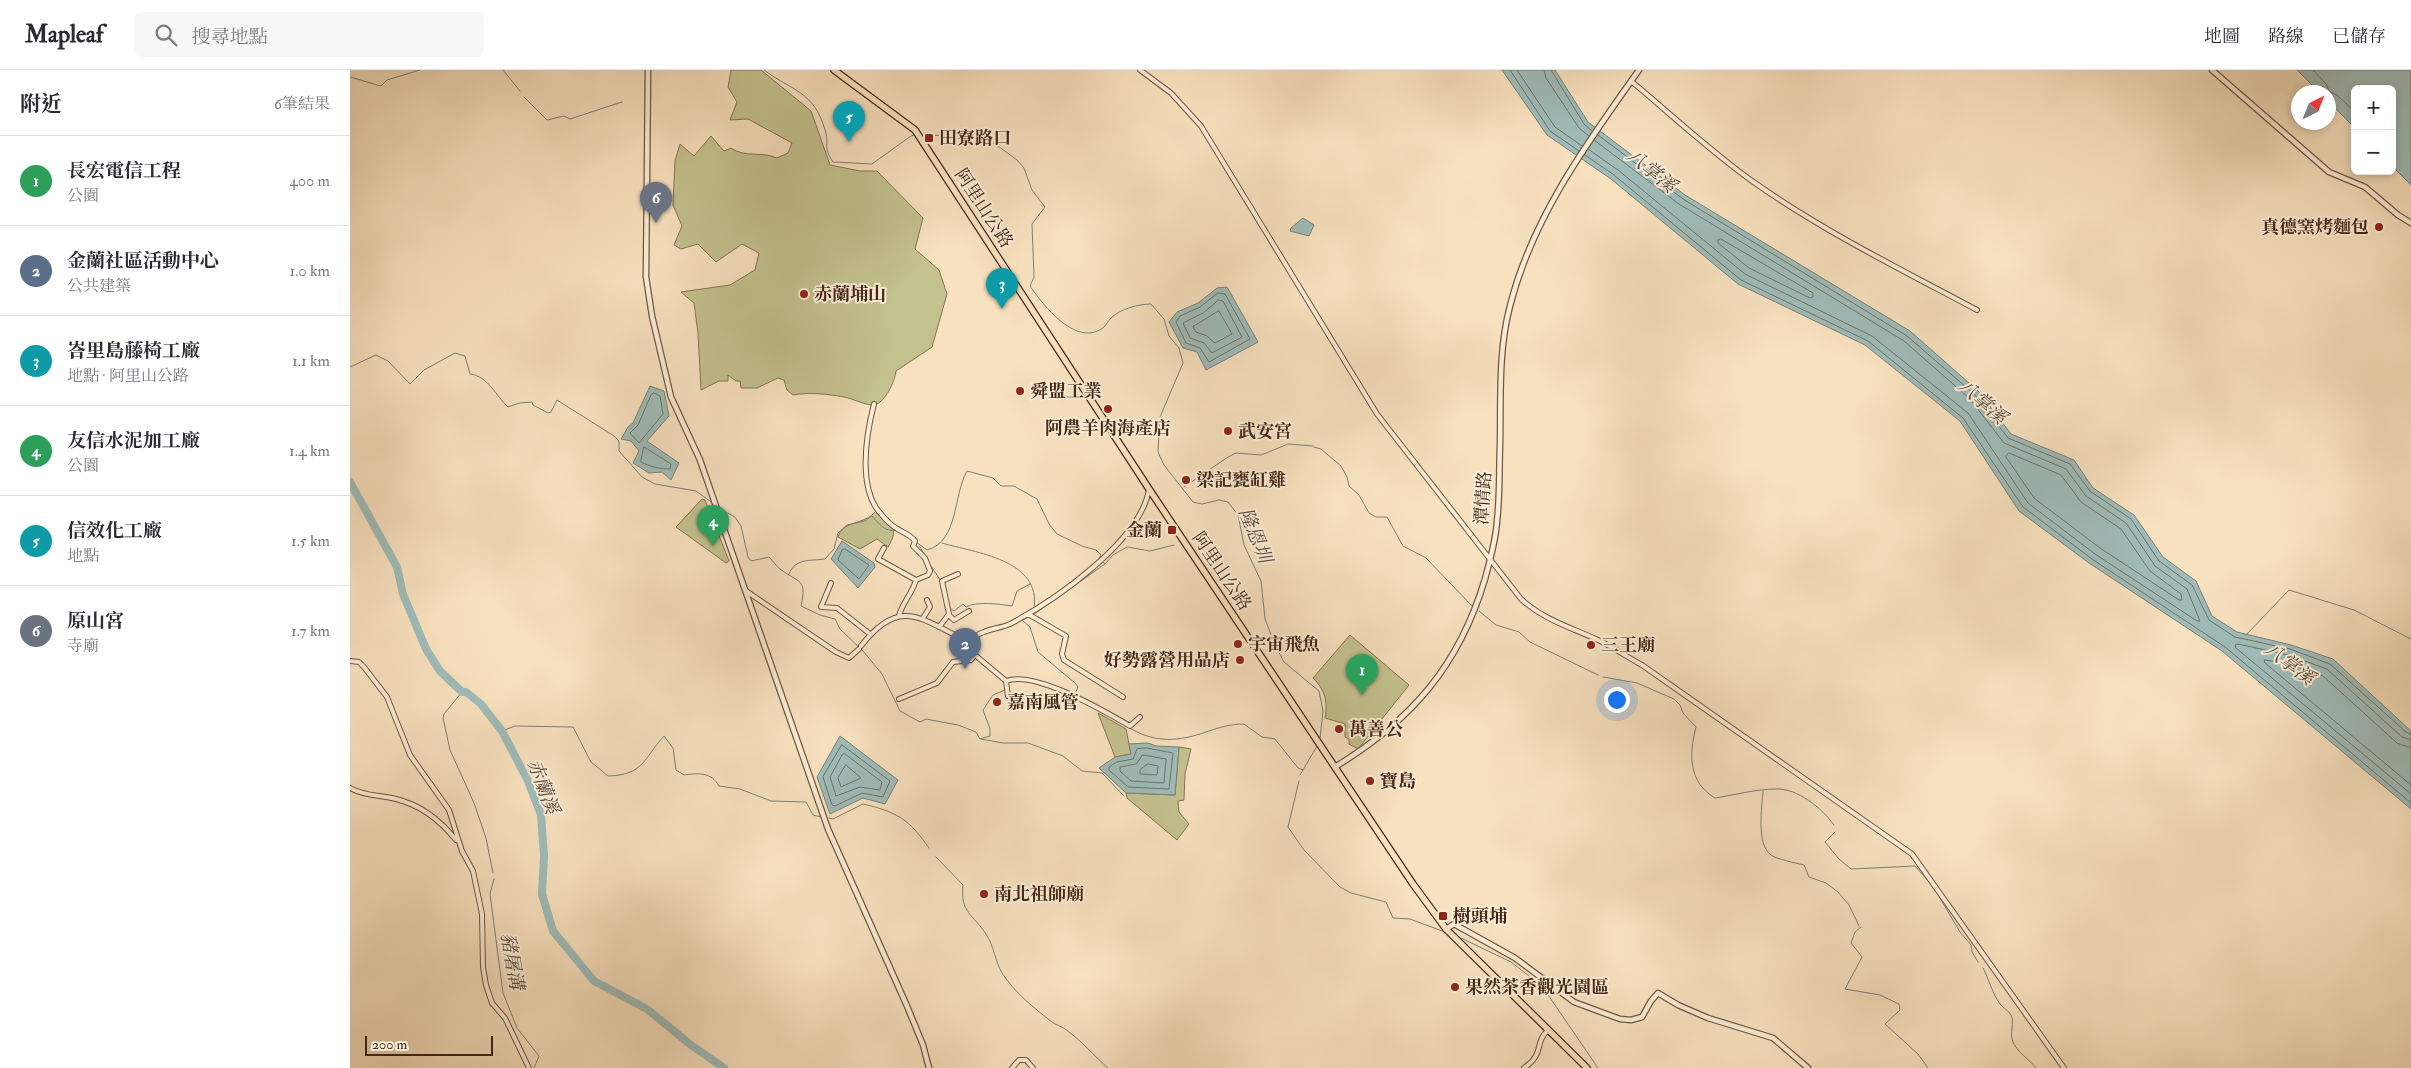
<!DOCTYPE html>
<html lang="zh-TW">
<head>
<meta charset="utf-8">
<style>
	:root { --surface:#fff; --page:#f7f7f7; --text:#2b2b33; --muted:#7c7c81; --line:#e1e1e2; --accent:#1a73e8 }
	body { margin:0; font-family:"IM FELL Double Pica","Noto Serif TC",serif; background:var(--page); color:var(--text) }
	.controls { position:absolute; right:15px; top:15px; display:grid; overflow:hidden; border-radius:8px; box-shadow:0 2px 8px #0003 }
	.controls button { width:45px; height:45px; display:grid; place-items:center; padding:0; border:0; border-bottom:1px solid var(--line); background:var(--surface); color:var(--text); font:25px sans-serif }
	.compass { position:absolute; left:1941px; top:15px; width:45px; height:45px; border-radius:50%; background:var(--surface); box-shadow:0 2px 8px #0003; rotate:43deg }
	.scale { position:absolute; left:15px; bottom:12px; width:128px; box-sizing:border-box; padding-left:5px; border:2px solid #452719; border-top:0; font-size:14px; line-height:18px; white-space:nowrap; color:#452719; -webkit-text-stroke:4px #faecd5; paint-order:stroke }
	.you { position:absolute; left:1266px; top:629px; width:18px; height:18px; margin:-12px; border:4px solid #fff; border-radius:50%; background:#1a73e8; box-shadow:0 0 0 8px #1a73e833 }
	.badge { display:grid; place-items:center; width:32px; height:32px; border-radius:50%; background:var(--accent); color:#fff; font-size:16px; font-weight:700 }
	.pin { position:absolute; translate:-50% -41px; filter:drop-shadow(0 1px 2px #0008) }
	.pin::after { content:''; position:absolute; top:26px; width:18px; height:15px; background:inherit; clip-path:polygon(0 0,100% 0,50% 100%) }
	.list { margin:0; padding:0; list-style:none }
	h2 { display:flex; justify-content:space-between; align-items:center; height:65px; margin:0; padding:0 20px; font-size:21px }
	h2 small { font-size:16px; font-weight:400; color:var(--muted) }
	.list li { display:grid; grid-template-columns:32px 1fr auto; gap:15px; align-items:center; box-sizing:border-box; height:90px; padding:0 20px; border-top:1px solid var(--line) }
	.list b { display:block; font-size:19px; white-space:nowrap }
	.list p { margin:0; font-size:16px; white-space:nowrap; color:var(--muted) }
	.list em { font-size:16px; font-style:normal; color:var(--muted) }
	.icon { flex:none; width:28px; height:28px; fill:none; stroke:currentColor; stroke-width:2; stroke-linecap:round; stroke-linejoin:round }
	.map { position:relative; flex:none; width:2061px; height:998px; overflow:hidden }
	header { display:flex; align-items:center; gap:30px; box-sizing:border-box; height:70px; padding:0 25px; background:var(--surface); border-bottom:1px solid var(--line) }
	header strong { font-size:24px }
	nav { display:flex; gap:28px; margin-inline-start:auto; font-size:18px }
	.search { width:350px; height:45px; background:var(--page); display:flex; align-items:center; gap:12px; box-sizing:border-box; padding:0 18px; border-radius:8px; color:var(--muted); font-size:19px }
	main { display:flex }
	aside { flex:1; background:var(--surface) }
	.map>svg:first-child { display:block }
	.green { fill:#c3c18e; stroke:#847454 }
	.water { fill:#9fbcb9; stroke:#7b8079 }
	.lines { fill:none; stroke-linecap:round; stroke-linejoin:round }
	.shore { stroke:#727269; stroke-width:1 }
	.stream { stroke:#7b8079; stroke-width:1 }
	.river { stroke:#9fbcb9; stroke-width:8 }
	.minor-casing { stroke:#725642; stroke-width:6 }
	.tertiary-casing { stroke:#725642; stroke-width:7 }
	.primary-casing { stroke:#452719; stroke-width:8 }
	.minor { stroke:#faecd5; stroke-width:4 }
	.tertiary { stroke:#faecd5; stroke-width:4.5 }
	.primary { stroke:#f8e1bf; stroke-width:5.5 }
	.poi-dot { fill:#8f2418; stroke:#faecd5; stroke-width:2 }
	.labels { text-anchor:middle; stroke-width:4; stroke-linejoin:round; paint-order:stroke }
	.poi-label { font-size:18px; font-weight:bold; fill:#452719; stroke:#faecd5; text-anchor:start }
	.street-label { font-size:18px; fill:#452719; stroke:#faecd5 }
	.water-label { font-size:19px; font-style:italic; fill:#5c4c41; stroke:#faecd5 }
</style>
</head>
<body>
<header>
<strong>Mapleaf</strong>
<div class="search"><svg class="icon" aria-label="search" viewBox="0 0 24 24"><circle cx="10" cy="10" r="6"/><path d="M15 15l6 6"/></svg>搜尋地點</div>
<nav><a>地圖</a><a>路線</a><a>已儲存</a></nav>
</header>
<main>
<aside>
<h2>附近<small>6筆結果</small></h2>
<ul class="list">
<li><span class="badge" style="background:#2e9e5b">1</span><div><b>長宏電信工程</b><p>公園</p></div><em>400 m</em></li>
<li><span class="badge" style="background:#5c6f8a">2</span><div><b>金蘭社區活動中心</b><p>公共建築</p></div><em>1.0 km</em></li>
<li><span class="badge" style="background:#0f9aa8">3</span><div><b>峇里島藤椅工廠</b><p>地點 · 阿里山公路</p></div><em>1.1 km</em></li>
<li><span class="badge" style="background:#2e9e5b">4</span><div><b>友信水泥加工廠</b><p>公園</p></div><em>1.4 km</em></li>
<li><span class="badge" style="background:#0f9aa8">5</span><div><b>信效化工廠</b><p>地點</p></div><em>1.5 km</em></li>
<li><span class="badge" style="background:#6b7280">6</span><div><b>原山宮</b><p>寺廟</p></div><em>1.7 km</em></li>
</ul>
</aside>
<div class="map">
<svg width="2061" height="998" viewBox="0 0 2061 998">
	<rect width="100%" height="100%" fill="#f8e1bf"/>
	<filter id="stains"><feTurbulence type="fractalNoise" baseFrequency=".004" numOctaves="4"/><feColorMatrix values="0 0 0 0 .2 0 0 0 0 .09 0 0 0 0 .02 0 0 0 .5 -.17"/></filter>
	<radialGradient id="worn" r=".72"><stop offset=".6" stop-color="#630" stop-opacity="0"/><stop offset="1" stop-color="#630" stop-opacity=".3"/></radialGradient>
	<!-- green -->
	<path class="green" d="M 381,0 L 411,0 L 461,41 L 480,95 L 510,101 L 527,101 L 573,148 L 565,179 L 589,200 L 597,224 L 582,277 L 546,301 C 545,311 535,333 524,335 C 517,336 501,328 494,327 C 477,324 459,322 443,325 L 437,320 L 434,310 L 428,308 L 407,318 L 391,318 L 390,311 L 386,311 L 378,305 L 378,311 L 369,311 L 351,320 L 348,263 L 344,233 L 331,222 L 380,215 L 405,200 L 409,183 L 392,174 L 366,192 L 348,174 L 331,179 L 324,175 L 332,156 L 323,135 L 325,91 L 330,74 L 344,86 L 361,66 L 374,81 L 381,78 C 395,88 411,81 427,88 L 438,83 L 442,73 L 398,49 L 380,50 L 387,32 L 378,17 Z
		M 352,429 L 355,430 L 379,491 L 376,493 L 326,457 Z
		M 526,441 C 541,456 550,457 538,477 L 527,469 L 510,479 L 488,467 C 493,450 515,455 526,441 Z
		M 1000,565 L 1059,615 L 1008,679 L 999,674 L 999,669 L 995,667 L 995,654 L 975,648 C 978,631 975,620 963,608 Z
		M 748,643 L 776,659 L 781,684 L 765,687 Z
		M 829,677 L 841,679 L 835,704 L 834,730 L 828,731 L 829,742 L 839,754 L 827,770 L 777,728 L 776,723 L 825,725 Z"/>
	<!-- water -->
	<path class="water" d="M 1152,0 L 1205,0 L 1238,52 L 1335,125 L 1560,261 L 1628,321 L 1661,364 L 1724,390 L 1743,418 L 1784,445 L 1813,487 L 1846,511 L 1862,546 L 1887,562 L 1941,575 L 1983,589 L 2061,661 L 2061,739 L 1872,581 L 1739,493 L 1669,441 L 1610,351 L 1515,275 L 1388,214 L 1261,109 L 1197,65 Z
		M 1947,0 L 2061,0 L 2061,115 L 2042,96 L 2042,19 L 2005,19 L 2005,58 L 1979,32 L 1978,22 L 1969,22 Z
		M 953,148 L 964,155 L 959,166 L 940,161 L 941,158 Z
		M 877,217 L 908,272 L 856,300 L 847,282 L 833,278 L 819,252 L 827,242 L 848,233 L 867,218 Z
		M 300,316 L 314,321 L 319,346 L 297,371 L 329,393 L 321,410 L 312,402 L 299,403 L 283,393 L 289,381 L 281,371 L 271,369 L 278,357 L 283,353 Z
		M 492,471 L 524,493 L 525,497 L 508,518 L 481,489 Z
		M 490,666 L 548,710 L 535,734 L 513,728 L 480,744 L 467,707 Z
		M 798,673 L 806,676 L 829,677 L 825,725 L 776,723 L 749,698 L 765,687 L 781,684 L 779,674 Z"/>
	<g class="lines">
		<!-- shore -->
		<path class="shore" d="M 1160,0 L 1200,61 L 1229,81
			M 1167,0 L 1205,57 L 1232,76
			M 1194,0 L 1196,8 L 1229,58 L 1239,66
			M 1201,0 L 1234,54 L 1242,61
			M 1963,0 L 1976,14 L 1980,22 L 1987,25 L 2005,42
			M 1248,65 L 1333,129 L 1557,266 L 1624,324 L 1658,368 L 1720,394 L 1740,421 L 1781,449 L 1809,491 L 1842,515 L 1859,550 L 1885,567 L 1940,579 L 1980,594 L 2056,662 L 2061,664
			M 1238,79 L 1268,100 L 1395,204 L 1522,266 L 1618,343 L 1678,433 L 1745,484 L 1847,551 L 1850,551 L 1837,519 L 1805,496 L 1776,453 L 1736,426 L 1716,399 L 1654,373 L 1620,329 L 1554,271 L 1329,134 L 1244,70
			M 1235,85 L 1264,105 L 1391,210 L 1518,271 L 1613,348 L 1673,437 L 1742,489 L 1875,577 L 2061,733
			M 1371,169 L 1463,223 L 1463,227 L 1460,228 L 1399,198 L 1368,173 L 1368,170 Z
			M 868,223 L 875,224 L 900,269 L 859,292 L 850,278 L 836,273 L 826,252 L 830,246 L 850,237 Z
			M 869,230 L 873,231 L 892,267 L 862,283 L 854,273 L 840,268 L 833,253 L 853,243 Z
			M 869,241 L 882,264 L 865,273 L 857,266 L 846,262 L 843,257 Z
			M 304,323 L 310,326 L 313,344 L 289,373 L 280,363 L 288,355 L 301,325 Z
			M 294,377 L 321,394 L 320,399 C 311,399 300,397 291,392 Z
			M 1659,383 L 1711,405 L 1731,432 L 1771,459 L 1800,501 L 1831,524 L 1832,530 L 1829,530 L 1750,478 L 1684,428 L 1656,387 Z
			M 495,479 L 519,495 L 509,509 L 488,490 L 492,480 Z
			M 2061,670 L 2052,667 L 1977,599 L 1938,585 L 1888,574 L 1885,575 L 1886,578 L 2061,724
			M 492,675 L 540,711 L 533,727 L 512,723 L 485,736 L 482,735 L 473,707 Z
			M 797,678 L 823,683 L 819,719 L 778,717 L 759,700 L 759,697 L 767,692 L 783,689 L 787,679 Z
			M 2061,678 L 2047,673 L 1973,606 L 1936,593 L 1914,590 L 1915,593 L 2061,715
			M 495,684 L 532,712 L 530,720 L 510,717 L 486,726 L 480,707 L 492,685 Z
			M 793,685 L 816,689 L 814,713 L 781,711 L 770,701 L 770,697 L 786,694 Z
			M 798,694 L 808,696 L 807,705 L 790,704 L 790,700 Z
			M 496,695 L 511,708 L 491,717 L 488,708 Z"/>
		<!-- stream -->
		<path class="stream" d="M 153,0 L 170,21
			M 414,0 C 442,21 464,21 475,60 C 480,74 472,76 483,92 L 522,94 L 561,66 L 566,65
			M 0,7 L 31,16 L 37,10 L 70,0
			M 174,27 L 197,50 L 214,46 L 220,49 L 272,32
			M 572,65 L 631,67 L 648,76 L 667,90 L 674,98 L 682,120 L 695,137 L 682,154 L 684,207 L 680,216 C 693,235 727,279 754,257 C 756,255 758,251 761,248 C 770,239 789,234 801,234 L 814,249 L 819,266 L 829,278 L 833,293 L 810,347 L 808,382 L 814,395 L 843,432 L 852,434 L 869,430 L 878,432 L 888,445 L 894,475 L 911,511 L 915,549 L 925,575 L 934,592 L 969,621 L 973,641 L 970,669
			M 0,297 L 26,285 L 38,291 L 60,314 L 74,300 L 105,283 L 115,286 L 120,304 C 138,306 146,326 158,337 L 169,333 L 182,332 L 183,335 L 198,343 L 201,342 L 207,330 L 264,366 L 269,371 L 269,381 L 292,407 L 305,414 L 346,421 L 364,434
			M 964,377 L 971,379 L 991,396 L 997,407 L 999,416 L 1009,425 L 1019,443 L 1026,447 L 1037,447 L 1053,476 L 1076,488 L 1123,537
			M 834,417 L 878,387 L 886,383 L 911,385 L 938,374 L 963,376
			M 372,440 L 385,447 L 391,456 L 398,487 L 401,491 L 419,487 C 423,491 426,496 430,499 C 450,514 457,508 451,536 L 470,545 L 485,549 L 490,559 L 513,581 L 532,604 L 550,641 L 570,652 L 576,649 L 608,655 L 626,662 L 630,669 L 640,666 L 640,659 L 633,640 L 643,625 L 655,620
			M 566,472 L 577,480 C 609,471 603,425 617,401 L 643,408 L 651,416 L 664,416 L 687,429 L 699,454 L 707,464 L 732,476 L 746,480 L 751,485 L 749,488 L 755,494 L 763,485 L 777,477 L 800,481 L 824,475
			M 592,473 C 625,483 692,489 684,539
			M 570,477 L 575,486
			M 578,492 L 591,511
			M 439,504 C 445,488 460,491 475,489 L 484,479 L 488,463 L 497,455 L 515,451 L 522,446 C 529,454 536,463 546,460
			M 595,517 L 597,525
			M 600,538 L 604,541 L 613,534 L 616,537 C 626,531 650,534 662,536 L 667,521 L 680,514
			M 1129,541 L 1146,555 L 1169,562 L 1180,572 L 1248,605
			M 683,545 L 755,494
			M 679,547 L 672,550 L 680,557 L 688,582 L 725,613 L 728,617 L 725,624
			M 1896,565 L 1939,520 L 2004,540 L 2061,569
			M 1253,607 L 1287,613 L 1324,629 L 1330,635 L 1333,643 L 1346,657 C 1339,684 1338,712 1365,728 C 1385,725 1406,719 1426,719 C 1447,718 1472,738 1484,755
			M 691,615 L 706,620
			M 112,622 L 94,644 L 93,648 L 100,680 L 124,733 L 136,768 L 143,803
			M 776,656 C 805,674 828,672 859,661 C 871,657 881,654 894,654 L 912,667 L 925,669 L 948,698 L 953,700
			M 152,661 L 165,656 L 223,657 L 241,692 L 258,706 C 294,705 293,689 314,666 L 323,678 L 326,700 L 334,705 C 349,703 361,702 369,716 L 390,719 L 421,731 L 456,732 L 463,745 L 471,747
			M 631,669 L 653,673 L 678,673 L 713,686 L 732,701 L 752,703 L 774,726
			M 950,705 L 967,676
			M 949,711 L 938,757 L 954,780 L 990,817 L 1001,823 L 1036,832 L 1043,848 L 1060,849 L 1095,862
			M 1413,721 C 1412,737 1406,774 1421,785 C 1426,789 1446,793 1454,795 L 1459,807 L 1476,813 L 1488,822 L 1499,835 L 1509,856
			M 479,748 L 483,749 L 513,734 C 547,742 559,749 579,778
			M 1485,762 L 1475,772 L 1489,789 L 1501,799 L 1565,796 L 1580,813
			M 586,787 L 613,815 C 610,843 623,844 636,864 C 644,876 645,891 652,903 C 664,922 685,939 702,952 C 706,955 711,956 715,959 C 731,970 744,986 758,998
			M 144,809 L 140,824 L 153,923 L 167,958 L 189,986 L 184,998
			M 1584,818 L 1610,862 L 1621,875 L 1622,882 L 1628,892
			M 1511,857 L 1505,862 L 1501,873 L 1512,887 L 1495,919 L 1530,925 L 1549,934 L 1550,940 L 1535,954 L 1568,984 L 1578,998
			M 1111,868 L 1161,892 L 1192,916 L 1248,998
			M 1633,898 C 1639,909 1642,923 1650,934 C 1653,938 1658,940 1661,945 C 1665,953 1659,963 1663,972 C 1667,982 1679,989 1686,998"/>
		<!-- river -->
		<path class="river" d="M 0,412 L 47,497 L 53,524 L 76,579 L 90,601 L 112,622 L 116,622 L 131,634 L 152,661 L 178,711 L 191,745 L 194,786 L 192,824 L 203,861 L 244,911 L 297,939 L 341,975 L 374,998"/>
		<defs>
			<path id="minor" d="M 790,0 L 821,23 L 851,56 L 1027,344 L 1171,529 C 1194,550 1220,557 1248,570 C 1263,577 1277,587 1292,595 L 1562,784 L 1714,998
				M 1281,11 C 1322,45 1361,82 1405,113 C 1475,162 1552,200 1627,240
				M 524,334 C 516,365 507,420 532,445 C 536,450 541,455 546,458 C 553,463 560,464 565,471 L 563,476 L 575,488 L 580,501 L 578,505 L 566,510 C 562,524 552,533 549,546
				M 534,478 L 528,489 L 566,510
				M 481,513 L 471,537 L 487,538 L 520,564
				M 396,521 L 486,582 L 499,588 L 509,579
				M 678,544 L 716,566 L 712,584 L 714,590 L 773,627
				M 599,545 L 604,550 L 619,541
				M 573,548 L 580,537 L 577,530
				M 589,557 L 599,544 L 592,511 L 608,504
				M 619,570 L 625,585 L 656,611 L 658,626
				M 511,576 C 550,526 571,549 617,571 C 623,568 628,564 634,562 C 643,558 651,558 660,554 C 704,531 791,471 799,419
				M 0,591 L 9,592 L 14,597 L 37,627 L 60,685 L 99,740 L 112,781 L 123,801 L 132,844 L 133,897 L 136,915 L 142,933 L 155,948 L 179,998
				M 656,611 C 685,600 754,641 780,656 L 790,647
				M 549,629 L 587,613 L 603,592 L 621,590 L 625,585
				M 0,718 C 14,726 30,725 46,729 C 71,735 90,750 106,770
				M 662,998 L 669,990 L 676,990 L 683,998
				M 1174,998 C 1195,984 1184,973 1198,960"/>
			<path id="tertiary" d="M 298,0 L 296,207 L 302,246 L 321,327 L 350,390 L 478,759 L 557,936 L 573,975 L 579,998
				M 1862,0 L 1979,102 L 2015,117 L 2048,145 L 2061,153
				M 985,697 C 1062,650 1109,596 1135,509 C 1140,490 1146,470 1147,451 C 1150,426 1149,400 1150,375 C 1151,329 1148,281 1160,236 C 1182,148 1237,73 1289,0
				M 1096,859 L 1104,854 L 1165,888 L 1224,932 L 1270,949 L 1281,950 L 1292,947 L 1301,931 L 1308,923 L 1328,935 L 1358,948 L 1423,968 L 1458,998"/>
			<path id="primary" d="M 484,0 L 565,60 L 799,419 L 1063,814 L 1096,859 L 1237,998"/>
		</defs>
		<!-- minor casing -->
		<use href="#minor" class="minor-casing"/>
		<!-- tertiary casing -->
		<use href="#tertiary" class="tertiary-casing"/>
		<!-- primary casing -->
		<use href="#primary" class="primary-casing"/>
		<!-- minor -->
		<use href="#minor" class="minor"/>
		<!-- tertiary -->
		<use href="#tertiary" class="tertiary"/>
		<!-- primary -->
		<use href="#primary" class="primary"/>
	</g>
	<!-- markers -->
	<g class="poi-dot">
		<rect x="574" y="63" width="10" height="10" rx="2.5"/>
		<circle cx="2029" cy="157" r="5"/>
		<circle cx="454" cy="224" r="5"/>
		<circle cx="670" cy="321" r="5"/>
		<circle cx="758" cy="339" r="5"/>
		<circle cx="878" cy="361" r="5"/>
		<circle cx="836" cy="410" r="5"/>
		<rect x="817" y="455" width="10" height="10" rx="2.5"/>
		<circle cx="888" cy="574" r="5"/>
		<circle cx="1241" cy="575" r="5"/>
		<circle cx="890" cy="590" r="5"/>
		<circle cx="647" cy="632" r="5"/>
		<circle cx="989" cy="659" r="5"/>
		<circle cx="1020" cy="711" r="5"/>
		<circle cx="634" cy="824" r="5"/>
		<rect x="1088" y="841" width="10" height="10" rx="2.5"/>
		<circle cx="1105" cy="917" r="5"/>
	</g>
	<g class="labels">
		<!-- poi labels -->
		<g class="poi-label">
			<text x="589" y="74">田寮路口</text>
			<text x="2019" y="163" text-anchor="end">真德窯烤麵包</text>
			<text x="464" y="230">赤蘭埔山</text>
			<text x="680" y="327">舜盟工業</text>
			<text x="758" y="364" text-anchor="middle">阿農羊肉海產店</text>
			<text x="888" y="367">武安宮</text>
			<text x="846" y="416">梁記甕缸雞</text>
			<text x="812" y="466" text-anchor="end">金蘭</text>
			<text x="898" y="580">宇宙飛魚</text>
			<text x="1251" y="581">三王廟</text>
			<text x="880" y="596" text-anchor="end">好勢露營用品店</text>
			<text x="657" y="638">嘉南風管</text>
			<text x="999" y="665">萬善公</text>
			<text x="1030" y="717">寶島</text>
			<text x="644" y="830">南北祖師廟</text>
			<text x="1103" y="852">樹頭埔</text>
			<text x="1115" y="923">果然茶香觀光園區</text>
		</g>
		<!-- street labels -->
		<g class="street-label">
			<text transform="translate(634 138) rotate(57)" y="6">阿里山公路</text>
			<text transform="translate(1133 428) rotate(-86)" y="6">潭情路</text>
			<text transform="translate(872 501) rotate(56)" y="6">阿里山公路</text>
		</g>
		<!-- water labels -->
		<g class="water-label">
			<text transform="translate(1302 100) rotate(39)" y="7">八掌溪</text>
			<text transform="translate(1633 331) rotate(41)" y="7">八掌溪</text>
			<text transform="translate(906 465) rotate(68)" y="7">隆恩圳</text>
			<text transform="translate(1940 593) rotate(37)" y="7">八掌溪</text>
			<text transform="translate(194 716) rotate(69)" y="7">赤蘭溪</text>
			<text transform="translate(163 891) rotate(80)" y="7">豬屠溝</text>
		</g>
	</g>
	<rect width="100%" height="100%" filter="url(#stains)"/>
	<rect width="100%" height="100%" fill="url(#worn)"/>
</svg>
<div class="controls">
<button>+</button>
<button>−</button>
</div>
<svg class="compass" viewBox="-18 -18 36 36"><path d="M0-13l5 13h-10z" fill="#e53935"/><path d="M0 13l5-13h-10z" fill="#7c7c81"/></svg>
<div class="scale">200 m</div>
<div class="you"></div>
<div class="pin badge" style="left:1012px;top:625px;background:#2e9e5b">1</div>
<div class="pin badge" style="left:615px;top:599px;background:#5c6f8a">2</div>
<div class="pin badge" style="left:652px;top:239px;background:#0f9aa8">3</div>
<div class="pin badge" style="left:363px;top:476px;background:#2e9e5b">4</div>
<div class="pin badge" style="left:499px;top:72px;background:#0f9aa8">5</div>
<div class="pin badge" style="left:306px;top:153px;background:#6b7280">6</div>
</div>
</main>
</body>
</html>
